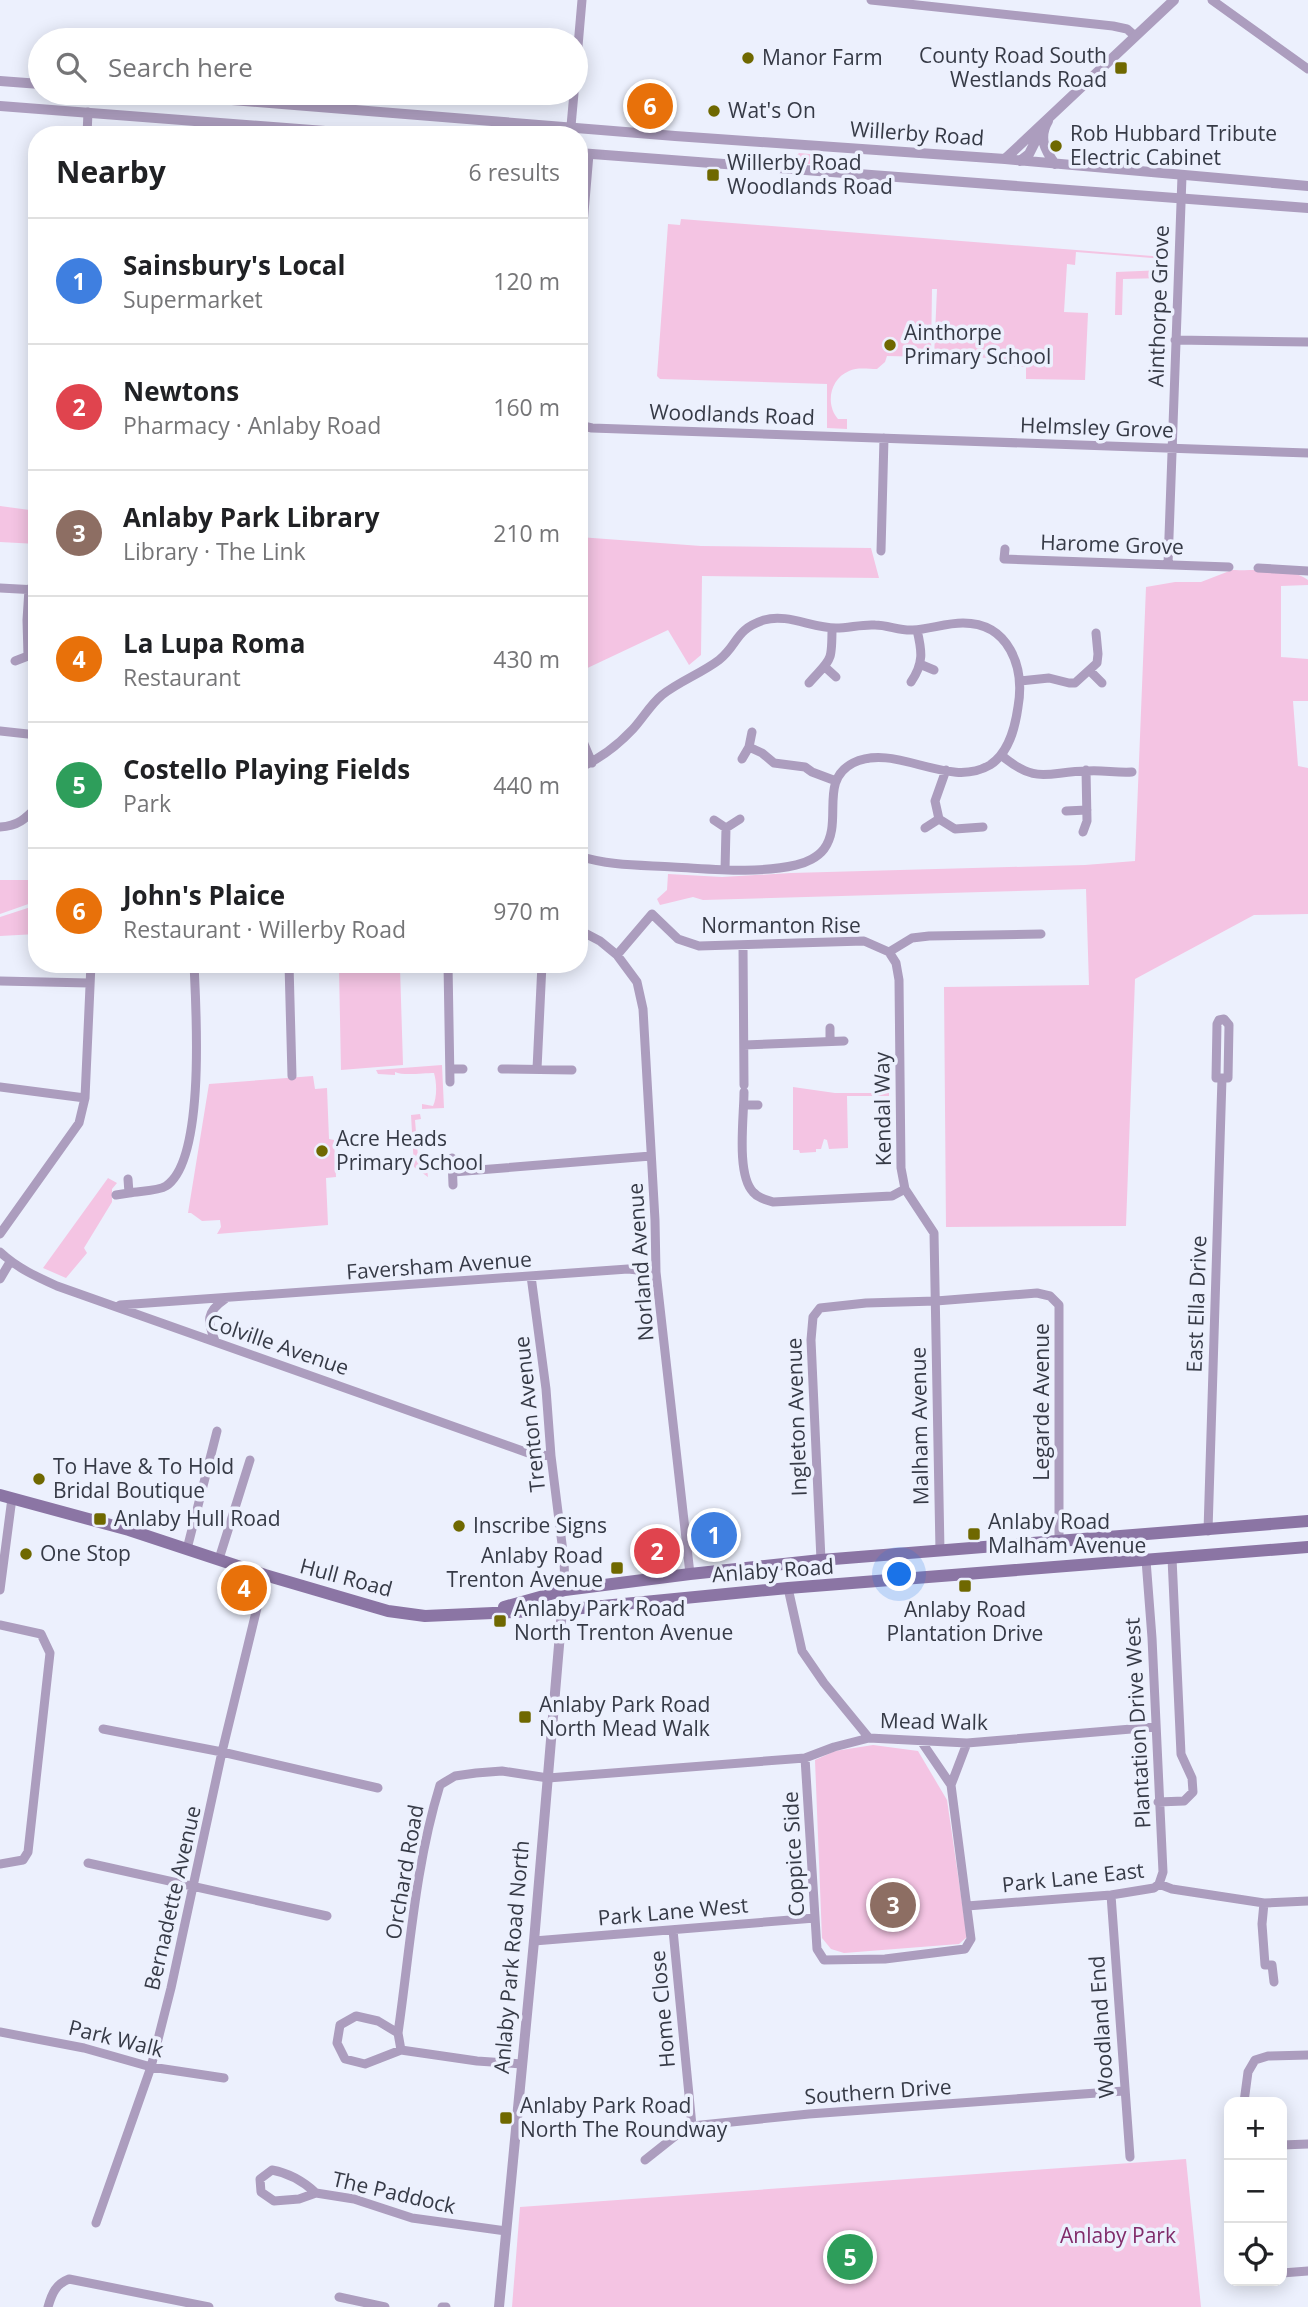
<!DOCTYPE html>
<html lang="en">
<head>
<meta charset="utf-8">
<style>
	:root { --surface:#fff; --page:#f6f6f6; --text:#202124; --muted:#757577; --line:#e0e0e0; --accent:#6f6800 }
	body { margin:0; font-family:"Open Sans",sans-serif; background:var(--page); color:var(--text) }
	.controls { position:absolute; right:21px; bottom:21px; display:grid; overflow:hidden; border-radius:14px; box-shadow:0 4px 18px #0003 }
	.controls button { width:63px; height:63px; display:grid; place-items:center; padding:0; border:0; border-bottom:2px solid var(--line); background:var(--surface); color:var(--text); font:35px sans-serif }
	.you { position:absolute; left:900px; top:1575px; width:24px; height:24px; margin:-18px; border:5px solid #fff; border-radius:50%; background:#1a73e8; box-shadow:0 0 0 10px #1a73e833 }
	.badge { display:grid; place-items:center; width:46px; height:46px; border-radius:50%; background:var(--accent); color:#fff; font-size:23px; font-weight:700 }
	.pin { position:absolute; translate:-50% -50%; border:4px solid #fff; box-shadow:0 2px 7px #0006 }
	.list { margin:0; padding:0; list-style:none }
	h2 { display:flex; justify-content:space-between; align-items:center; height:91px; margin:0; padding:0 28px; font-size:30px }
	h2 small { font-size:23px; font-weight:400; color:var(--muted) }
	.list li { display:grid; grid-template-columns:46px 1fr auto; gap:21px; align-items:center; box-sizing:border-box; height:126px; padding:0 28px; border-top:2px solid var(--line) }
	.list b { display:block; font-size:26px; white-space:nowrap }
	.list p { margin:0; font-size:23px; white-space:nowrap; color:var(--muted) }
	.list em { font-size:23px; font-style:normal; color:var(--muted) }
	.icon { flex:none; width:38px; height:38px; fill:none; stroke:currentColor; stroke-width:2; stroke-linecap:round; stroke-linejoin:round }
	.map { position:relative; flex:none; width:1308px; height:2307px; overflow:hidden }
	.search { position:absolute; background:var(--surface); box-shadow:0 4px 18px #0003; left:28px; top:28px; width:560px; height:77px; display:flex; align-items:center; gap:18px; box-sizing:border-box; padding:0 24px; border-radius:38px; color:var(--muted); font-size:26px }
	.panel { position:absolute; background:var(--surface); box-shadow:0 4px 18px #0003; left:28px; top:126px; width:560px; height:847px; border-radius:28px }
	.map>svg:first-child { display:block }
	.green { fill:#f4c4e3 }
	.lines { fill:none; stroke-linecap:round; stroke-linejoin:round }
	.minor { stroke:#ac9dbe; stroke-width:9 }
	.tertiary { stroke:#ac9dbe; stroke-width:10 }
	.secondary { stroke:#8b75a4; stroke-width:12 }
	.poi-dot { fill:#6f6800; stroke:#ecf0fd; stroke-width:2.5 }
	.labels { text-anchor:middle; stroke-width:7; stroke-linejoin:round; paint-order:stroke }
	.poi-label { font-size:21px; fill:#363a46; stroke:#ecf0fd; text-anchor:start }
	.street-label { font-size:21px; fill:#363a46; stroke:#ecf0fd }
	.park-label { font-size:21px; fill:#802b6a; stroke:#ecf0fd }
</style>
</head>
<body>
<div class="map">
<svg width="1308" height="2307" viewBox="0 0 1308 2307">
	<rect width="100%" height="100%" fill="#ecf0fd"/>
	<!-- green -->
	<path class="green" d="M 799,153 L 820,155 L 819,164 L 798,164 L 795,157 Z
		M 681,219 L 1165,257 L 1165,259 L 1076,252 L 1075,265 L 1067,264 L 1064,312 L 1088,313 L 1085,380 L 1026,379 L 1026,367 L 1002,367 L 1000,358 L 934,357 L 937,289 L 932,289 L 931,357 L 887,356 L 885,362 L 877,369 C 868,369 857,367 849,371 C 830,379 825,404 838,419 L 847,419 L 847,429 L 827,428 L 827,384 L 660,379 L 657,376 L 668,224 L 680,225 Z
		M 1164,270 L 1164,278 L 1123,279 L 1122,315 L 1115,315 L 1116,272 Z
		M 0,506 L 37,511 L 37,544 L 0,542 Z
		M 579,537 L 701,546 L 871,548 L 879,578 L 702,576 L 701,655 L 689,665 L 668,630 L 579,672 Z
		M 1232,570 C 1254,571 1289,566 1308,580 L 1308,585 L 1281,586 L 1281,657 L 1308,659 L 1308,701 L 1293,701 L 1298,766 L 1308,768 L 1308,914 L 1254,915 L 1135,979 L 1126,1226 L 946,1227 L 944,987 L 1089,985 L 1086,889 L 703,900 L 693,897 L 660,905 L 657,899 L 667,890 L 668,874 L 722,877 L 791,873 L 1085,865 L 1135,861 L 1146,587 L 1175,582 L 1201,582 Z
		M 0,880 L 37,880 L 37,901 L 0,914 Z
		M 37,905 L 37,934 L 0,936 L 0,917 Z
		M 400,967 L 403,1065 L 341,1070 L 339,969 Z
		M 442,1065 L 444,1108 L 422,1109 L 422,1104 L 433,1106 C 437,1098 437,1083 434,1073 C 424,1073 403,1076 395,1072 L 395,1075 L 378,1074 L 376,1070 Z
		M 313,1076 L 315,1089 L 327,1088 L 329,1139 L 334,1140 L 336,1177 L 326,1178 L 328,1225 L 217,1234 L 221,1227 L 220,1220 L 202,1221 L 191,1213 L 188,1213 L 209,1084 Z
		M 793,1087 L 835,1093 L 889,1093 L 889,1096 L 847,1096 L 848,1148 L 829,1149 L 827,1140 L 824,1139 L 821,1149 L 816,1149 L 816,1152 L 800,1153 L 799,1150 L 793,1150 Z
		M 420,1114 L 421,1119 L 415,1120 L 419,1169 L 427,1169 L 428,1177 L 414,1167 L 411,1115 Z
		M 108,1178 L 117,1183 L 112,1189 L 112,1202 L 84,1248 L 87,1253 L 66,1278 L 43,1268 Z
		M 873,1745 L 918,1751 L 947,1800 L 967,1937 L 959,1944 L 844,1953 L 831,1949 L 822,1938 L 815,1760 L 835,1751 Z
		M 1186,2159 L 1201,2307 L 512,2307 L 520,2207 Z"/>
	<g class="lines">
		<!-- minor -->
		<path class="minor" d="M 871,0 L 1113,26 L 1127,29 L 1135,36
			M 1212,0 L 1308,69
			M 576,69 L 582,0
			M 571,126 L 574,93
			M 87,135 L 88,112
			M 579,271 L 589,154
			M 1175,340 L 1308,342
			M 579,425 L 592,428 L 1308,453
			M 1005,549 L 1004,559 L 1229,567
			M 881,551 L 884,438
			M 1168,564 L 1182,176
			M 1258,568 L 1308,571
			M 0,588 L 37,590
			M 28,656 L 27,620 L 29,589
			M 15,661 L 28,656 L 37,659
			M 922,665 L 934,670
			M 825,667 L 836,677
			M 1090,671 L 1102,683
			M 1020,681 L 1049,678 L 1069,683 L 1075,683 L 1097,663 L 1098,654 L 1096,633
			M 911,682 C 924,663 922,651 917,630
			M 809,683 C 831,658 832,664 832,628
			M 0,731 L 37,735
			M 579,732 L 592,763
			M 749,747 L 762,753 L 774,763 L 805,767 L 812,772 L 836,781
			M 1001,755 C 1038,786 1047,771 1088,771 C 1103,770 1117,773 1132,772
			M 742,759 L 749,747 L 752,732
			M 579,768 C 600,759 618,745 633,729 C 643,718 651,704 662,695 C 680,681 702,673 719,660 C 739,644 734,630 764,620 C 787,613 812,628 836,628 C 849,628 862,624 875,625 C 888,625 900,631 913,630 C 930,629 946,623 963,623 C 1009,623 1025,667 1018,707 C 1015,728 1009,753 990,765 C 948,790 896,742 853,763 C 818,781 844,822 824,849 C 818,857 806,863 796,865 C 756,874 713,869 673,867 C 641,865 610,866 579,856
			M 946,770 L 935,801 L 939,819 L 955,829 L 983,827
			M 1066,811 L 1087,810
			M 714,820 L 726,828 L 740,819
			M 0,827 C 18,826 25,819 37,807
			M 925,828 L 939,819
			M 1083,832 L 1087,821 L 1086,770
			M 725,870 L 726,828
			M 579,930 L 600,941 L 617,955 L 652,914 L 678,939 L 699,946 L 864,941 L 889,952 L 912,938 L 929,936 L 1041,934
			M 743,945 L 744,1085
			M 889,952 L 896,963 L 899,980 L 901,1168 L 905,1189 L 934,1233 L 940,1551
			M 617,955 L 637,982 L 643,1009 L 655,1220 L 656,1272 L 690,1574
			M 289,964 L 292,1076
			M 448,964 L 450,1082
			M 0,981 L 89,983
			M 1224,1019 L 1229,1025 L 1228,1078 L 1216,1078 L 1217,1024 L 1219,1020 Z
			M 830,1028 L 830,1041
			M 744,1045 L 844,1041
			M 450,1069 L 463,1069
			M 502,1069 L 572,1070
			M 537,1069 L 542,964
			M 0,1087 L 85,1098
			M 744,1092 C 744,1117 736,1174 753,1192 C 758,1198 766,1200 773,1202 L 892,1196 L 905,1189
			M 744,1105 L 758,1105
			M 452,1158 L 453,1185
			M 453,1172 L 651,1156
			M 129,1193 C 140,1191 158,1191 166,1186 C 206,1160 196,1008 194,964
			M 116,1195 L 129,1193 L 128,1179
			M 0,1234 L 79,1123 L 85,1098 L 91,964
			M 0,1252 C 17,1268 37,1277 57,1286 L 531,1454 L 551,1456
			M 531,1276 L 546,1389 L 551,1456 L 564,1560 L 565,1590
			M 0,1279 L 10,1262
			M 120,1305 L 628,1269 L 656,1272
			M 215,1341 C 207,1321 206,1312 225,1299
			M 1208,1531 L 1222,1078
			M 187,1549 L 217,1431
			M 219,1559 L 250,1460
			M 821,1560 L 811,1340 L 813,1317 L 820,1308 L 866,1303 L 936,1301 L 1037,1293 L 1050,1296 L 1059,1305 L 1059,1543
			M 1146,1560 L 1152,1638 L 1163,1872 L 1159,1884
			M 788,1588 L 802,1651 L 824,1683 L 869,1738
			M 0,1590 L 12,1498
			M 0,1625 L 41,1634 L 50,1653 L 28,1852 L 23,1860 L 0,1864
			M 103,1729 L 222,1752 L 378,1788
			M 921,1741 L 951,1785
			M 805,1758 L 817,1949 L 824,1960 L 885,1959 L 965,1949 L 971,1939 L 951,1785 L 967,1743
			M 1158,1802 L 1184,1801 L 1193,1792 L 1192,1778 L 1181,1754 L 1172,1558
			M 88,1863 L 327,1916
			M 1111,1895 L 1130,2157
			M 1264,1903 L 1262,1924 L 1265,1965 L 1272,1965 L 1274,1982
			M 967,1906 L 1111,1895 L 1154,1888 L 1159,1884 L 1172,1889 L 1264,1903 L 1308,1901
			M 673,1930 L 692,2126
			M 534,1941 L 815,1918
			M 0,2032 L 84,2048 L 151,2067 L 224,2078
			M 398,2033 C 410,1950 415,1866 440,1785 L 455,1776 L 476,1773 L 502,1771 L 548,1778 L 805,1758 L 834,1747 L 869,1738 L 967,1743 L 1155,1727
			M 401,2050 L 365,2064 L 345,2059 L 337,2043 L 340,2025 L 356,2016 L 378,2021 L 398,2033 L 401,2050 L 477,2061 L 522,2064
			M 1244,2102 L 1248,2072 L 1255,2060 L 1268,2056 L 1308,2055
			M 1282,2145 L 1308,2144
			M 645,2160 L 674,2137 L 692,2126 L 809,2114 L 1124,2091
			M 316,2193 C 303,2181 289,2173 272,2170 L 260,2179 L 261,2192 L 274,2201 L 299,2199 L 316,2193 L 354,2199 L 412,2218 L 506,2231
			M 96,2223 L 151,2067 L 171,1988 L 222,1752 L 265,1575
			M 1282,2273 L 1308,2271
			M 339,2297 L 385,2307
			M 48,2307 C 52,2293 56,2284 69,2279 L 209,2307
			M 442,2307 L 446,2307"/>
		<!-- tertiary -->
		<path class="tertiary" d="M 0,81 L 40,84
			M 146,93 L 675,136 L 1005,159 L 1308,186
			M 0,106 L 377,135
			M 1048,121 C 1038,138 1045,150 1055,164
			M 579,153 L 1308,208
			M 1005,159 L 1174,0
			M 1020,161 L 1029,154 L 1040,132
			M 499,2307 L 534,1941 L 562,1610"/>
		<!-- secondary -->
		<path class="secondary" d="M 0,1495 L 129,1530 L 265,1575 L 364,1604 L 388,1611 L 425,1616 L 562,1610 L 788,1588 L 1308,1547
			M 504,1607 L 565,1590 L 690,1574 L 821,1560 L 1308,1521"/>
	</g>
	<!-- markers -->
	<g class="poi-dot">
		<circle cx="748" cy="58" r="7"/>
		<rect x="1114" y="61" width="14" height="14" rx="3.5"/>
		<circle cx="714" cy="111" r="7"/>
		<circle cx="1056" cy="146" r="7"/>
		<rect x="706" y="168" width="14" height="14" rx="3.5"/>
		<circle cx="890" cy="345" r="7"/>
		<circle cx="322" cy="1151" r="7"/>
		<circle cx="39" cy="1479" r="7"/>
		<rect x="93" y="1512" width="14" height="14" rx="3.5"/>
		<circle cx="459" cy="1526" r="7"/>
		<rect x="967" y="1527" width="14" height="14" rx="3.5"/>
		<circle cx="26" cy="1554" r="7"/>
		<rect x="610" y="1561" width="14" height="14" rx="3.5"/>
		<rect x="958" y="1579" width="14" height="14" rx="3.5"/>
		<rect x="493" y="1614" width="14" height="14" rx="3.5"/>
		<rect x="518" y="1710" width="14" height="14" rx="3.5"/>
		<rect x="499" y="2111" width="14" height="14" rx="3.5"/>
	</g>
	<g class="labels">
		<!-- poi labels -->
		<g class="poi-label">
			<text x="1107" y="63" text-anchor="end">County Road South<tspan x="1107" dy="24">Westlands Road</tspan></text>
			<text x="762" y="65">Manor Farm</text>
			<text x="728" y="118">Wat's On</text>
			<text x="1070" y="141">Rob Hubbard Tribute<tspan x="1070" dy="24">Electric Cabinet</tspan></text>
			<text x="727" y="170">Willerby Road<tspan x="727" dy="24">Woodlands Road</tspan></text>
			<text x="904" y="340">Ainthorpe<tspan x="904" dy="24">Primary School</tspan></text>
			<text x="336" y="1146">Acre Heads<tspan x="336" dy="24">Primary School</tspan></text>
			<text x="53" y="1474">To Have &amp; To Hold<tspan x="53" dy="24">Bridal Boutique</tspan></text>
			<text x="114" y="1526">Anlaby Hull Road</text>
			<text x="988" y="1529">Anlaby Road<tspan x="988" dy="24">Malham Avenue</tspan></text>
			<text x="473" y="1533">Inscribe Signs</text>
			<text x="40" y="1561">One Stop</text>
			<text x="603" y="1563" text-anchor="end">Anlaby Road<tspan x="603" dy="24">Trenton Avenue</tspan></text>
			<text x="514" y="1616">Anlaby Park Road<tspan x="514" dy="24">North Trenton Avenue</tspan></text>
			<text x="965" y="1617" text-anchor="middle">Anlaby Road<tspan x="965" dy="24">Plantation Drive</tspan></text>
			<text x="539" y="1712">Anlaby Park Road<tspan x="539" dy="24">North Mead Walk</tspan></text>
			<text x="520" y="2113">Anlaby Park Road<tspan x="520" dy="24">North The Roundway</tspan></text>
		</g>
		<!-- street labels -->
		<g class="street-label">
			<text transform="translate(917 134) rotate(4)" y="7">Willerby Road</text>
			<text transform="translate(1159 306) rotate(-88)" y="7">Ainthorpe Grove</text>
			<text transform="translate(732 415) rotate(2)" y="7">Woodlands Road</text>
			<text transform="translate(1097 428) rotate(2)" y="7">Helmsley Grove</text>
			<text transform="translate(1112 545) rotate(2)" y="7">Harome Grove</text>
			<text x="781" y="933">Normanton Rise</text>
			<text transform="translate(883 1109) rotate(-91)" y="7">Kendal Way</text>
			<text transform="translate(641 1262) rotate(-94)" y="7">Norland Avenue</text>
			<text transform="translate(439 1266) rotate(-4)" y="7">Faversham Avenue</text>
			<text transform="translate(1197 1304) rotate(-88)" y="7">East Ella Drive</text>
			<text transform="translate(278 1345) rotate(19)" y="7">Colville Avenue</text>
			<text transform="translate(1042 1402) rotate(-90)" y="7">Legarde Avenue</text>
			<text transform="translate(530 1414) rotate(-96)" y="7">Trenton Avenue</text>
			<text transform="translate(797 1417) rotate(-92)" y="7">Ingleton Avenue</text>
			<text transform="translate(920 1426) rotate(-91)" y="7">Malham Avenue</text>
			<text transform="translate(773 1571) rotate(-4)" y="7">Anlaby Road</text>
			<text transform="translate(346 1578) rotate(15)" y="7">Hull Road</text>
			<text transform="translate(934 1722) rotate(1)" y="7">Mead Walk</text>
			<text transform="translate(1138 1723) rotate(-93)" y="7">Plantation Drive West</text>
			<text transform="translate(794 1854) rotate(-93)" y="7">Coppice Side</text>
			<text transform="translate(405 1872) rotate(-80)" y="7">Orchard Road</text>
			<text transform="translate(1073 1878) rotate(-6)" y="7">Park Lane East</text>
			<text transform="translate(173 1898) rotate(-77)" y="7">Bernadette Avenue</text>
			<text transform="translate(673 1912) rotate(-5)" y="7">Park Lane West</text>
			<text transform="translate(512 1957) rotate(-85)" y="7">Anlaby Park Road North</text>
			<text transform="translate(663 2009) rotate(-95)" y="7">Home Close</text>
			<text transform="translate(1102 2027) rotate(-94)" y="7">Woodland End</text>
			<text transform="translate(116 2039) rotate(14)" y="7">Park Walk</text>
			<text transform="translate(878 2092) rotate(-4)" y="7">Southern Drive</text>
			<text transform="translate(394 2193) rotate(13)" y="7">The Paddock</text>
		</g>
		<!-- park labels -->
		<g class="park-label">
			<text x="1118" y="2243">Anlaby Park</text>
		</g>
	</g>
</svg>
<div class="controls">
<button>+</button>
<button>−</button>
<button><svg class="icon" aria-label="locate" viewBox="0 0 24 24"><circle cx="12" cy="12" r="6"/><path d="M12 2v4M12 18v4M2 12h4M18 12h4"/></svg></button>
</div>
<div class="you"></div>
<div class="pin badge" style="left:714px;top:1535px;background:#3f7fe0">1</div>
<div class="pin badge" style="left:657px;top:1551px;background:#e0444e">2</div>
<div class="pin badge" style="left:893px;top:1905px;background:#8d6e63">3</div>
<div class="pin badge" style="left:244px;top:1588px;background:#e8710a">4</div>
<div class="pin badge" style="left:850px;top:2257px;background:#2e9e5b">5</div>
<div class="pin badge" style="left:650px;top:106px;background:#e8710a">6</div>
<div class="search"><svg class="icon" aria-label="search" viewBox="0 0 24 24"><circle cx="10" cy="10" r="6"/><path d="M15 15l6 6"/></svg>Search here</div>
<section class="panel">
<h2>Nearby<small>6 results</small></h2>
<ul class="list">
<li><span class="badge" style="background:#3f7fe0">1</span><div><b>Sainsbury's Local</b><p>Supermarket</p></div><em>120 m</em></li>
<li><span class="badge" style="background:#e0444e">2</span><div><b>Newtons</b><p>Pharmacy · Anlaby Road</p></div><em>160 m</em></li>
<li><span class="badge" style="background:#8d6e63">3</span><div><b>Anlaby Park Library</b><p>Library · The Link</p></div><em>210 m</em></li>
<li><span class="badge" style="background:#e8710a">4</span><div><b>La Lupa Roma</b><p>Restaurant</p></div><em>430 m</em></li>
<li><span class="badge" style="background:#2e9e5b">5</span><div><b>Costello Playing Fields</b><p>Park</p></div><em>440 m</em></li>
<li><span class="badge" style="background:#e8710a">6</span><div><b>John's Plaice</b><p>Restaurant · Willerby Road</p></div><em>970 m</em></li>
</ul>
</section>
</div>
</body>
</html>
